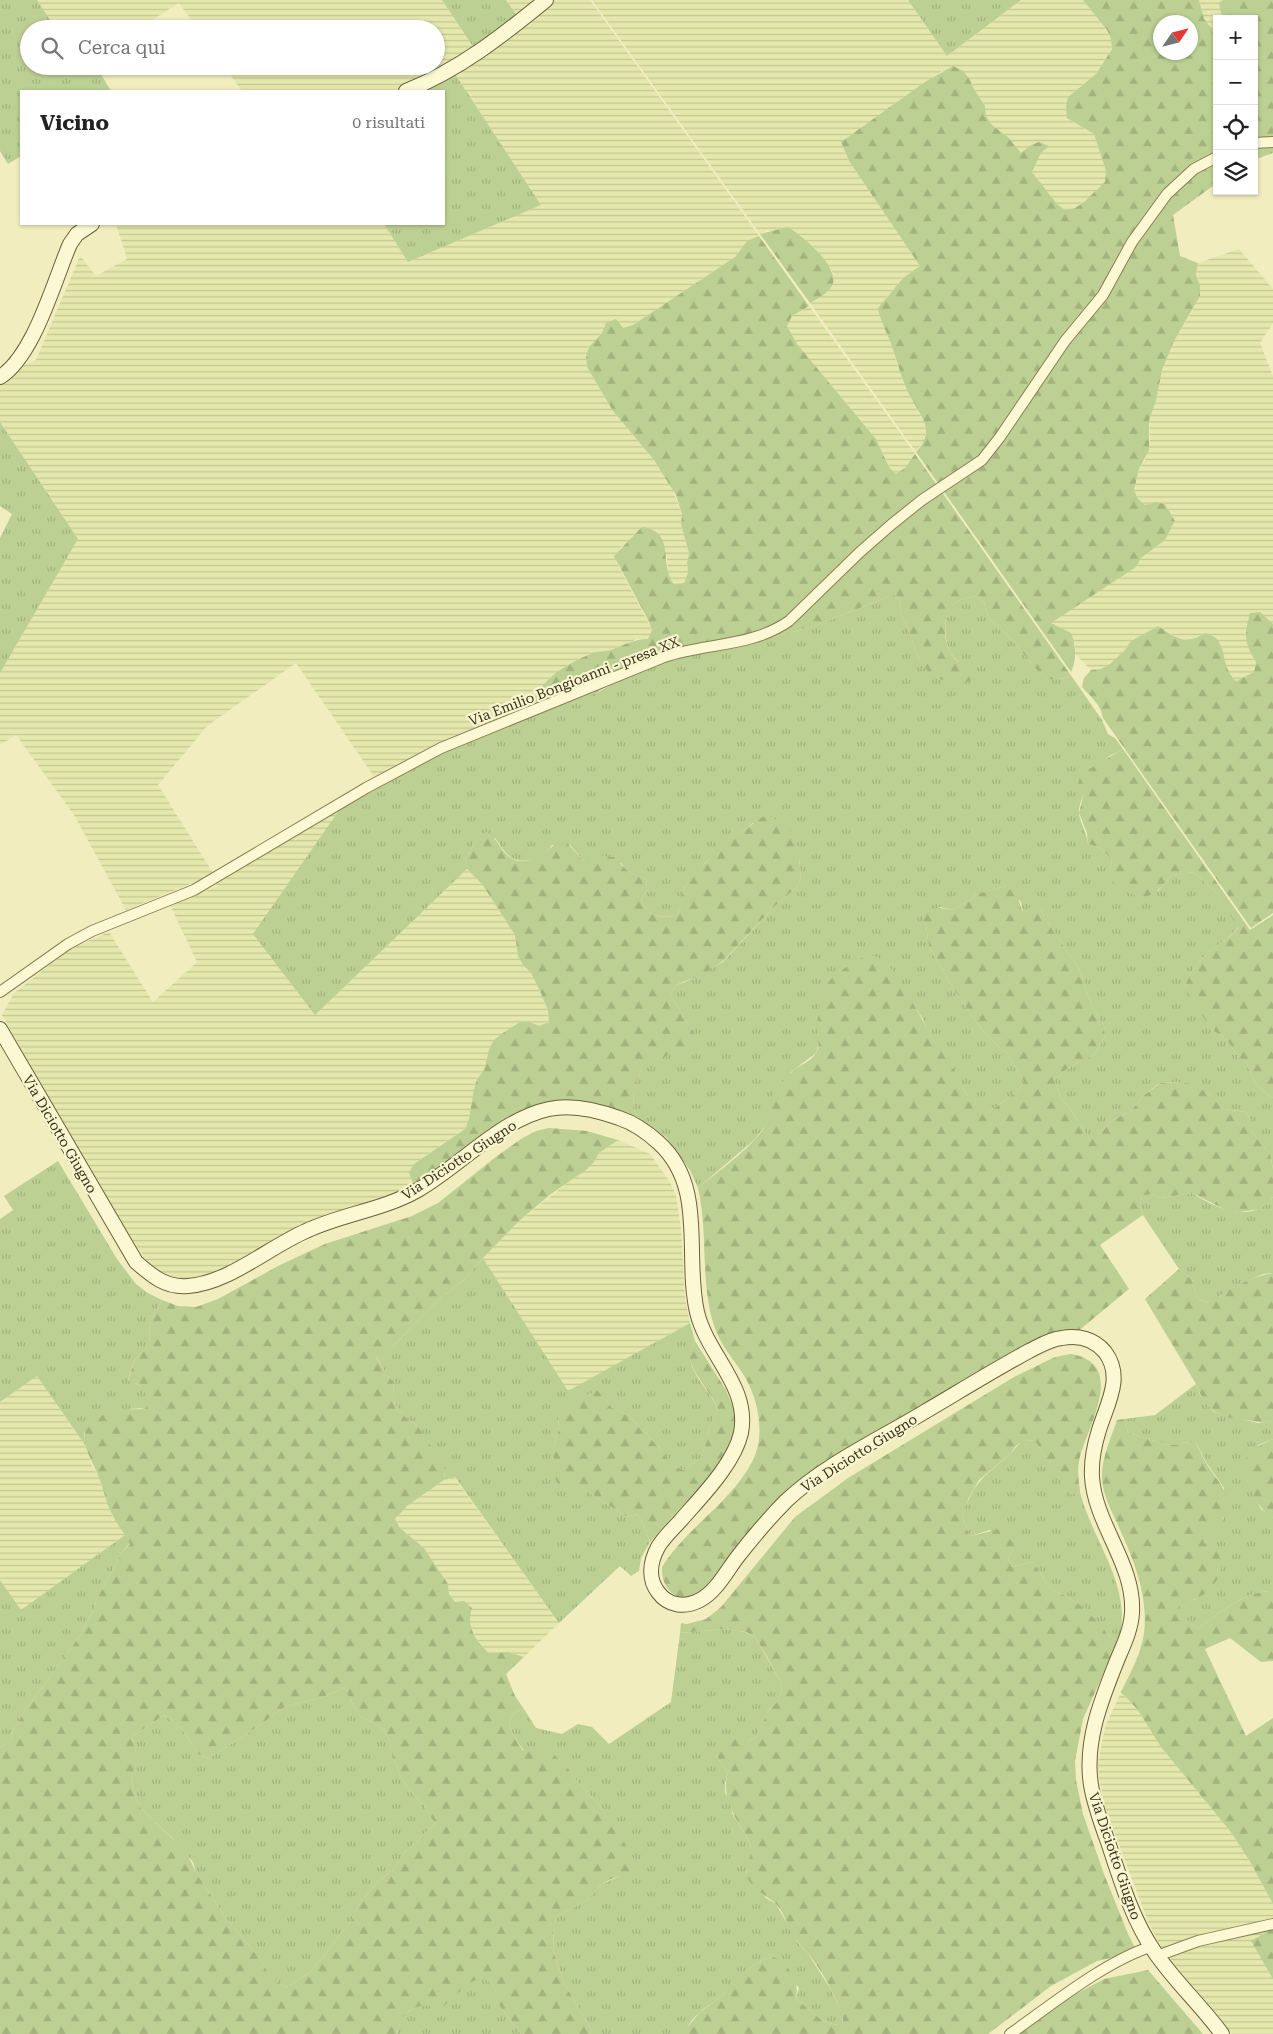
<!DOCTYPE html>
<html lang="it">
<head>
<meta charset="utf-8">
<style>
	:root { --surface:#fff; --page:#f2f2f2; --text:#222; --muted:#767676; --line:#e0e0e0 }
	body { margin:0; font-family:"Roboto Serif",serif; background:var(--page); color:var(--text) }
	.controls { position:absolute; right:15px; top:15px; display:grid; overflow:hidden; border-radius:0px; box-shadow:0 1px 4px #0004 }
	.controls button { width:45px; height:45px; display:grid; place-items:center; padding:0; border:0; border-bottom:1px solid var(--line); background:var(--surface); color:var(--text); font:25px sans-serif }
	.compass { position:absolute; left:1153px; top:15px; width:45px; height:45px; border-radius:50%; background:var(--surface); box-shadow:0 1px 4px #0004; rotate:55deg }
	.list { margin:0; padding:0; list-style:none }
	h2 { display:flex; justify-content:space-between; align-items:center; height:65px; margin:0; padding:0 20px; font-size:21px }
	h2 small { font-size:16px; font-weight:400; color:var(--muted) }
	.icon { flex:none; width:28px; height:28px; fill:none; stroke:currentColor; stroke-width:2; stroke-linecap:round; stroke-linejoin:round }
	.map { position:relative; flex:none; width:1273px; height:2034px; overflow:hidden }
	.search { position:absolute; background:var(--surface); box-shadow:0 1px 4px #0004; left:20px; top:20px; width:425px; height:55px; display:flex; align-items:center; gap:12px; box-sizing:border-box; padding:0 18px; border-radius:28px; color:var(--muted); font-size:19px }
	.panel { position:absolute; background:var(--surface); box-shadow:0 1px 4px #0004; left:20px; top:90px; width:425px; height:135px; border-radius:0px }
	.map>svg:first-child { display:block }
	.farmland { fill:url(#farmland-rules) }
	.grass { fill:url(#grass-tufts) }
	.forest { fill:url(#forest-firs); fill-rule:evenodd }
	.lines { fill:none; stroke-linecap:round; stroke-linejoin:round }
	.street-casing { stroke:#8b7e56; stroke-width:12 }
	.secondary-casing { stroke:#6d5f39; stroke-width:16 }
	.street { stroke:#fbf8d3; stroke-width:10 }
	.secondary { stroke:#fbf8d3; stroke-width:14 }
	.labels { text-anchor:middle; stroke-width:4.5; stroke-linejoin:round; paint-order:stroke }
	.street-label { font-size:14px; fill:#3a311c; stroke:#f8f5cf }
</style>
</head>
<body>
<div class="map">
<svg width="1273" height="2034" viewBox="0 0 1273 2034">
	<defs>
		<pattern id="farmland-rules" width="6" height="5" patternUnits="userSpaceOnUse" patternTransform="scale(1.25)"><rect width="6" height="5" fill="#e4e8ac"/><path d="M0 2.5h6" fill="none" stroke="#c4c793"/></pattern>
		<pattern id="grass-tufts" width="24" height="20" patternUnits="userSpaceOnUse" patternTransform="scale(1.25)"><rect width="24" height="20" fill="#bbd092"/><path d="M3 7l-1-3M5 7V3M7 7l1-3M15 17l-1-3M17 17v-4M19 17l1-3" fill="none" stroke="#a2b37d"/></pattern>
		<pattern id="forest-firs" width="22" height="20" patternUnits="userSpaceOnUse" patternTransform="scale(1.25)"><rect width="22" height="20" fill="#bbd092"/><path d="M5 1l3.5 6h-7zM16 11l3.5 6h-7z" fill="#a2b37d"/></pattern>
	</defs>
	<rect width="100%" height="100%" fill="#f1edbf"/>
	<!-- farmland -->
	<path class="farmland" d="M 37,0 L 442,0 L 478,54 L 520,20 L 506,0 L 590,0 L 759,236 L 747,241 L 735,257 L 633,325 L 602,333 L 589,347 L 586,357 L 587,367 L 613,411 L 654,460 L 671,485 L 682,514 L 681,524 L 689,553 L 687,563 L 688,573 L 684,583 L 674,584 L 668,576 L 667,555 L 635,534 L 628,543 L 620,548 L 618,565 L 652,630 L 648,640 L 637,639 L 609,651 L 589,654 L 569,664 L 545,682 L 536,709 L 439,755 L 408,759 L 375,778 L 296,663 L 207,726 L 158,785 L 215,876 L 224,879 L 340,809 L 332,823 L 315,1015 L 467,869 L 482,884 L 515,935 L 518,956 L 523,965 L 531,973 L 540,991 L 548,1012 L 549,1022 L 539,1026 L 530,1022 L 489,1050 L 484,1070 L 477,1079 L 469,1119 L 465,1129 L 414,1164 L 415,1188 L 191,1284 L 161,1274 L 152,1267 L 136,1246 L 85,1161 L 2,1015 L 14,993 L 72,948 L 109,932 L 153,1002 L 197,962 L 170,905 L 218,886 L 207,877 L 126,910 L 74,815 L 16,735 L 0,745 L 0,673 L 78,539 L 0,422 L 0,376 L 36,360 L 80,256 L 96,276 L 127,259 L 116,224 L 384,224 L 408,262 L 541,205 L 451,68 L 400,91 L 242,91 L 224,66 L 436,66 L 436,29 L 198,29 L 179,3 L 138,29 L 56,29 Z
		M 592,0 L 908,0 L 947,56 L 1021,0 L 1083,0 L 1101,21 L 1111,39 L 1112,49 L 1096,74 L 1068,97 L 1067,118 L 1094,134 L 1106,171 L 1106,181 L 1092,196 L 1075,208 L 1065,210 L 1057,204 L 1032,172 L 1041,153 L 1048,146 L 1029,146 L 1021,153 L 1008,137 L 992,125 L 986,116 L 985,106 L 974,89 L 970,79 L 942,71 L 841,142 L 849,161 L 920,266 L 903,278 L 884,300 L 880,317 L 892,346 L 897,364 L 909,394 L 924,421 L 926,431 L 924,441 L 916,452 L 810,303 L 827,292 L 833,273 L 827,263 L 820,256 L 768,230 L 760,234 Z
		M 1199,0 L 1223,0 L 1219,4 L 1222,19 L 1217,19 L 1217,35 L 1204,19 Z
		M 1239,249 L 1273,289 L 1273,323 L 1260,343 L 1273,376 L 1273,624 L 1268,620 L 1251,653 L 1256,662 L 1254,672 L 1236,681 L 1229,674 L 1225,664 L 1221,643 L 1205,633 L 1197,639 L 1187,640 L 1177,638 L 1158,626 L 1131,641 L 1125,650 L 1111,664 L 1101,669 L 1091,670 L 1075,654 L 1075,643 L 1050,623 L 1136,567 L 1141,558 L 1165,540 L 1175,521 L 1165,504 L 1155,502 L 1145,505 L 1138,499 L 1134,490 L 1139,469 L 1145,460 L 1150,440 L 1149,420 L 1156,401 L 1162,370 L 1174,341 L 1195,306 L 1200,285 L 1196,275 L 1198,263 Z
		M 809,306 L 915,454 L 905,468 L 897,475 L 889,467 L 876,439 L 797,344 L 787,326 L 792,316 Z
		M 618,1140 L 650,1154 L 670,1182 L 676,1196 L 681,1229 L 685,1298 L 690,1323 L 568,1392 L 483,1258 L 519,1221 L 594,1162 L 599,1153 Z
		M 37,1376 L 85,1445 L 92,1466 L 98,1475 L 112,1515 L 125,1535 L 21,1611 L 0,1580 L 0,1402 Z
		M 454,1477 L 559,1623 L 524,1657 L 508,1652 L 489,1653 L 481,1645 L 470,1628 L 469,1618 L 455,1603 L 449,1594 L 448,1584 L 424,1548 L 400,1528 L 395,1519 L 408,1504 L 444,1480 Z
		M 1121,1692 L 1137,1709 L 1161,1747 L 1230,1831 L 1248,1858 L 1273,1904 L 1273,1928 L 1252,1941 L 1273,1979 L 1273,2034 L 1232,2034 L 1164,1952 L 1149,1924 L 1105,1807 L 1099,1778 L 1098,1763 L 1105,1727 Z"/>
	<!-- grass -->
	<path class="grass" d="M 0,0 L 37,0 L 56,29 L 29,29 L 29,66 L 81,66 L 82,68 L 96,66 L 111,91 L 21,91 L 21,156 L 8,164 L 0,151 Z
		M 442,0 L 506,0 L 520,20 L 478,54 Z
		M 908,0 L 1021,0 L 947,56 Z
		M 451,68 L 541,205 L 408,262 L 384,224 L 444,224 L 444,91 L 400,91 Z
		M 0,422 L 78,539 L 0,673 L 0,538 L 12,514 L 0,506 Z
		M 895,594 L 901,603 L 900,613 L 906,623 L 920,661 L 962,664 C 957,660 951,656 949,649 C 944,636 942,610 956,602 C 961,599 969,598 975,596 L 984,602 C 985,609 987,614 991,620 C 997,628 1005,632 1011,639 C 1022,650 1035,673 1049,678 C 1056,681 1063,678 1069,677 L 1070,674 L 1102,720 L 1108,734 L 1115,738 L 1123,749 C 1118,753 1110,754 1106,759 C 1097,768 1077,801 1079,814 C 1081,825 1087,833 1088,844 C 1100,847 1105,851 1112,861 L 1110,871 L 1158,891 L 1172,875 L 1193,872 L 1216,892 L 1238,927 C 1231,937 1223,941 1214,948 C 1201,958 1191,970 1185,986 L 1211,1029 L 1227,1040 L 1238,1057 L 1247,1063 C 1250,1078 1259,1090 1273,1098 L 1273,1169 L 1270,1154 L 1251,1131 L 1251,1120 L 1246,1112 L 1224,1109 L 1210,1094 L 1180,1082 L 1159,1083 L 1143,1096 L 1131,1111 L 1113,1120 L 1098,1135 L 1087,1135 L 1069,1107 L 1062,1100 L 1054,1080 L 1068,1068 L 1095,1054 L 1105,1036 L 1104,1026 L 1093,1009 L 1079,969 L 1044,917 L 1041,908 L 1023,913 L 1021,902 L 1006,886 L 976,894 L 969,901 L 951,910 L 940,907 L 923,915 L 926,925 L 929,947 L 955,991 L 985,1034 L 1008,1055 L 1024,1081 L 1019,1090 L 986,1114 L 977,1109 L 971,1101 L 927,1029 L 923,1019 L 890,968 L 873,956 C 862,959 854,962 845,969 L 817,1032 L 819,1043 L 816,1053 L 791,1072 L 768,1115 L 766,1125 L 754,1140 L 698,1188 L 690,1170 L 666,1137 L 643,1125 L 633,1109 L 634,1089 L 641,1070 L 692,1030 L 670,995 L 676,985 L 685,982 L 723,962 L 774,907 L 797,887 L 801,878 L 799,857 L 753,823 L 706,862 L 685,886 L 681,896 L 681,907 L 676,916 C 658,917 649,918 641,900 L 646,891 L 647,880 L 628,871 L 621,863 L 584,861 L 570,845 L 552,845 C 542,858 521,868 507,854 C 503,850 499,843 495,838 L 477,839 L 465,859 L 467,869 L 315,1015 L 253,934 L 340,809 L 439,755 L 536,709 L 597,693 L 668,651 L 758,641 L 817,625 Z
		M 58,1161 L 117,1259 L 136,1284 L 148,1293 L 162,1300 L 149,1324 L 150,1344 L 135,1359 L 128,1380 L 146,1389 L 149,1399 L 146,1408 L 127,1409 L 84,1433 L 85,1445 L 37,1376 L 0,1402 L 0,1219 L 13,1210 L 4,1196 Z
		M 1192,1193 C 1215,1208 1253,1225 1273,1197 L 1273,1273 L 1263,1274 L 1243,1283 L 1207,1303 L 1197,1298 L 1192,1279 L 1179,1269 L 1143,1215 L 1140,1205 L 1142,1196 L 1152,1194 L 1161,1198 Z
		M 483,1258 L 568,1391 L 690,1323 L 695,1341 C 693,1345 690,1351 690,1355 C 689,1373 712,1393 718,1410 L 709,1428 L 708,1438 L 700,1459 L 683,1470 L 674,1466 L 666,1458 L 660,1448 L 636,1424 L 630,1416 L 611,1407 L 597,1391 L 588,1395 L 558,1418 L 559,1429 L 553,1449 L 563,1489 L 584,1486 L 591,1494 L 627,1517 L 637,1514 C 645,1523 645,1532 650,1542 L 641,1558 L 639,1571 L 631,1576 L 620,1566 L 559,1623 L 455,1477 L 444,1480 L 445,1470 L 417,1425 L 408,1420 L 395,1404 L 393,1394 L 394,1382 L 387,1375 L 376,1356 L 394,1345 L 438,1300 L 463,1281 Z
		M 1196,1384 L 1200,1395 L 1213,1411 L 1219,1414 L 1258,1423 L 1273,1421 L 1273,1439 L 1258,1445 L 1247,1481 L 1261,1509 L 1273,1518 L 1273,1591 C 1245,1590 1219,1614 1197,1629 L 1175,1609 L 1185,1602 L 1196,1599 L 1204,1544 L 1208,1534 L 1224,1518 L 1224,1488 L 1206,1462 L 1196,1442 C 1187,1441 1181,1445 1173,1445 C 1167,1445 1133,1435 1128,1432 L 1124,1419 L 1155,1415 Z
		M 1024,1440 L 1035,1441 L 1071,1494 L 1080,1492 C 1092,1541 1135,1589 1118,1641 L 1107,1634 L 1101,1626 L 1078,1603 L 1050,1588 L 1033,1562 L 1012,1567 L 1008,1558 L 1013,1550 L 990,1530 L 970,1536 L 962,1517 C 974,1482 980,1480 1008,1456 C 1014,1451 1017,1445 1024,1440 Z
		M 125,1535 L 130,1543 L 123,1551 L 97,1598 L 94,1609 L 79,1637 L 24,1712 L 13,1731 L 11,1741 L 0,1748 L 0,1580 L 21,1610 Z
		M 725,1629 L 745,1632 L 755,1637 L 782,1684 L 781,1694 L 776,1703 L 768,1711 L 757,1736 L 746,1743 L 716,1755 L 728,1773 L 725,1783 L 725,1793 L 731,1803 L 732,1813 L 749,1841 L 752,1853 L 746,1872 L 766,1898 L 776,1904 L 798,1943 L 807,1952 L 830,1988 L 843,2015 L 842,2025 C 822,2026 811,2010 796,1999 L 799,1988 L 772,1956 C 765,1960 757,1962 751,1967 C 741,1975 735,1984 726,1992 C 715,2003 685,2017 687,2034 L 590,2034 L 591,2029 L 564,1983 L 554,1953 L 553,1924 L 559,1915 L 587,1900 L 601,1885 L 619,1876 L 618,1835 L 602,1808 L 574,1778 L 568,1768 L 524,1751 L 512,1733 L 509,1723 L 514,1713 L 524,1709 L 536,1728 L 562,1734 L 578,1724 L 592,1727 L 609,1744 L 671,1702 L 680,1633 Z
		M 345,1687 L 358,1715 L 377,1725 L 385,1732 L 390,1741 L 391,1751 L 402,1780 L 409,1790 L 424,1805 L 435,1824 L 404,1853 L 393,1870 L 377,1882 L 359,1905 L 350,1923 L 342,1932 L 324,1956 L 310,1972 L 285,1988 L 269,1974 L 258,1956 L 225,1917 L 196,1872 L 193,1862 L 172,1838 L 141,1808 L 136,1799 L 131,1778 C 138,1765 137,1751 132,1737 L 164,1715 L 181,1728 L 199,1755 L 209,1758 L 262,1724 L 278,1711 L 287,1706 L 326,1696 Z
		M 481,1977 L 491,1982 L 496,1991 L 496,2001 L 521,2034 L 397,2034 C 398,2027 400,2021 404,2016 C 408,2012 415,2006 421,2005 C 424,2003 428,2005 432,2003 C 450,1996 464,1983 481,1977 Z"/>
	<!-- forest -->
	<path class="forest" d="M 1083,0 L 1199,0 L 1204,19 L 1217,35 L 1217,183 L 1173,215 L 1180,256 L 1198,263 L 1196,275 L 1200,285 L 1200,296 L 1174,341 L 1162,370 L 1156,401 L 1149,420 L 1149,450 L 1139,469 L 1134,490 L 1138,499 L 1145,505 L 1155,502 L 1165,504 L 1175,521 L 1165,540 L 1141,558 L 1136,567 L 1051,623 L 1071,633 C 1076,646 1077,659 1071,672 L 916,452 C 921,447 926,439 926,431 C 926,418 913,404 908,392 C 901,377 897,360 891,344 C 887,332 880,321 878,308 L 903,278 L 920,266 L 849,161 L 841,142 L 925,82 L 953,66 L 963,71 L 970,80 L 974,89 L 985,106 L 986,116 L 992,125 L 1008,137 L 1021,153 L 1029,146 L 1039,142 L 1049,146 L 1041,153 L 1032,172 L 1057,204 L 1065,210 L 1075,208 L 1084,202 L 1105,182 L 1106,171 L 1094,134 L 1067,118 L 1066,107 L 1068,97 L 1096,74 L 1112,49 L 1111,39 L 1107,30 ZM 1160,22 L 1190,22 L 1190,52 L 1160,52 Z
		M 1223,0 L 1273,0 L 1273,153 L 1254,160 L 1254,19 L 1222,19 L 1219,3 Z
		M 788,227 C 802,236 837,264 833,283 C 830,293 818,298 810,303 L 760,234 Z
		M 759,236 L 809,306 L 792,316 L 787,326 L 797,344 L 876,439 L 889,467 L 896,474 L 905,468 L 915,454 L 1070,674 L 1069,677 C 1063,678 1056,681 1050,679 C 1035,673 1022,650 1011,639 C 1005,632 997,628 991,620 C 987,614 985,609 984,602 L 975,596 C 969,598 961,599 956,602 C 940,612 943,647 955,659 C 960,663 966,666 972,668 L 974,678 L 965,683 L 954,683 L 933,677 L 926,669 L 920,661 L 906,623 L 900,613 L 901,603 L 895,594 L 817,625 L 758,641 L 709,645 L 623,677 L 587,698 L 536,709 L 534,699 C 544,678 567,664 588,655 C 594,651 603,652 611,650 C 624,645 634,639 648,639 L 652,630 L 648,620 L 614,556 L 642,527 C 677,532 658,564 674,584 L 684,583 L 688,573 L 687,563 L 689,553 L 681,524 L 682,514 L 676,495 L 654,460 L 613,411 L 587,367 L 586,357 L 589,347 L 602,333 L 606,323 L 616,319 L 623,328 L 633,325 L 735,257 L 747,241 Z
		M 1260,612 L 1273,624 L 1273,913 L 1251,928 L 1103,718 C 1101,705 1091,697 1082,687 L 1084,678 L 1091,670 L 1101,669 L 1110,664 L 1125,650 L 1131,641 L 1158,626 C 1176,638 1185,646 1205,633 C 1231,639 1217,663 1236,681 L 1254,672 L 1256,662 C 1244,642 1244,636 1250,613 Z
		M 1123,749 L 1250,930 L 1273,915 L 1273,1098 C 1259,1090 1250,1078 1247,1063 L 1238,1057 L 1227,1040 L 1211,1029 L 1189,995 L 1185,986 C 1191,970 1201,958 1214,948 C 1223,941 1231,937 1238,928 L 1216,892 L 1193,872 L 1172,875 C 1167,880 1163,886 1158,890 C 1142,905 1125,891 1112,881 L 1110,871 L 1112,861 C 1105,851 1100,847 1088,844 L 1087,833 L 1079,813 L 1084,793 L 1078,784 L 1081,774 Z
		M 762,817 L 773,817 L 779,825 L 789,829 L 798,847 L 801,878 L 797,887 L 774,907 L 723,961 L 705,973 L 676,985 L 670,995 L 692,1030 L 695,1040 L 641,1070 L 634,1089 L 633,1109 L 643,1125 L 545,1105 L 415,1188 L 409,1173 L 414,1164 L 465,1129 L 469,1119 L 474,1089 L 477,1079 L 484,1070 L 489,1050 L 494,1040 L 503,1033 L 520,1022 L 530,1022 L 539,1026 L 549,1022 L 548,1011 L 540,991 L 531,973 L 523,965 L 518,956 L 515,935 L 482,884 L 467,869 L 465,859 L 477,839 L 486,832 C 499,840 498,846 507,855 C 527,873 547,848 563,839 L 584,861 L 592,855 L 614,857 L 628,871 L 647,880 L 646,891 L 641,900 C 649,918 658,917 676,916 L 681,907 L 681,896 L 685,886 L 698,870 L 721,848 Z
		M 1006,886 L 1016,892 L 1023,913 L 1030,907 L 1041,908 L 1044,917 L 1079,969 L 1093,1009 L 1104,1026 L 1105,1036 L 1095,1054 L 1068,1068 L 1054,1080 L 1062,1100 L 1069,1107 L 1087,1135 L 1098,1135 L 1113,1120 L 1131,1111 L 1143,1096 L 1160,1083 L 1180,1082 L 1191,1084 L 1210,1094 L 1224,1109 L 1246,1112 L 1251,1120 L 1251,1131 L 1270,1154 L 1273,1169 L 1273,1197 L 1268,1203 L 1260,1209 L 1239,1212 L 1228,1211 L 1192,1193 L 1161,1198 L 1152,1194 L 1142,1196 L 1140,1205 L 1143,1215 L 1100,1245 L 1129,1289 L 1077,1332 L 1049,1335 L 1004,1356 L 871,1436 L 813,1475 L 705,1590 L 686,1600 C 669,1595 661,1584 662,1567 C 687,1527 732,1502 753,1460 C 765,1436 759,1402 746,1379 C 737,1363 723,1349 716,1331 C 699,1286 709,1235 698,1188 C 716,1173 757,1144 766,1124 C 768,1118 767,1111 766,1105 C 774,1094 782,1080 792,1072 C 799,1065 811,1062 816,1053 C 821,1046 817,1039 817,1031 C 817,1017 820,995 828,983 C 832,976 839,973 845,968 C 852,963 863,955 872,956 C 891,956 919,1015 928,1030 C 936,1045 947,1057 955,1072 C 963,1088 970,1104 986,1114 L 1019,1090 L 1024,1081 L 1008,1055 L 985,1034 L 955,991 L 929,947 L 926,925 L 922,915 C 932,907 939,907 951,910 L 969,901 L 976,894 Z
		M 549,1128 L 587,1131 L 618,1140 L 599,1153 L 594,1162 L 586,1170 L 551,1194 L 519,1221 L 483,1258 L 463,1281 L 438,1300 L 394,1345 L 376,1357 L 387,1375 L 394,1382 L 393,1394 L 395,1404 L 408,1420 L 417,1425 L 441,1461 L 445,1470 L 444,1480 L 408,1505 L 395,1519 L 400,1528 L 424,1548 L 448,1584 L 449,1594 L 455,1602 L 464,1601 L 472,1608 C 466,1627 475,1640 489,1653 L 508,1652 L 524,1657 L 506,1674 L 515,1696 L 524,1709 L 514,1713 L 509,1723 L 512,1733 L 523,1751 L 543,1748 L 552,1753 L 568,1768 L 574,1778 L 602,1808 L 639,1867 L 637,1876 L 629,1882 L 619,1876 L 609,1880 L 601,1885 L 587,1900 L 559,1915 L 553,1924 L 554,1953 L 564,1983 L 591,2029 L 590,2034 L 521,2034 L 496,2001 L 496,1991 L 491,1982 L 481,1978 C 464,1983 455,1999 440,2009 C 419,1999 400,2012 397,2034 L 0,2034 L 0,1748 L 11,1741 L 13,1731 L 24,1712 L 79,1637 L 94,1609 L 97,1598 L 123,1551 L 130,1544 C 125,1534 117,1525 112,1514 C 106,1503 104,1490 99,1478 C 94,1462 76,1441 89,1425 C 96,1416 115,1409 127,1409 C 134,1409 139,1410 146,1408 C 151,1391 144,1386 128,1381 L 135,1359 L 150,1344 L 149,1324 L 162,1300 L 178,1306 L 196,1307 L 218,1299 L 280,1265 L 325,1244 L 412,1216 L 438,1203 L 497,1156 L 521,1139 L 536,1131 ZM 345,1687 L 358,1715 L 377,1725 L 385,1732 L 390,1741 L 391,1751 L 402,1780 L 409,1790 L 424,1805 L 435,1824 L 404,1853 L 393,1870 L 377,1882 L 359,1905 L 350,1923 L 342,1932 L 324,1956 L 310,1972 L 285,1988 L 269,1974 L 258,1956 L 225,1917 L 196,1872 L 186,1852 L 141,1808 L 136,1799 L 131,1778 C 139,1764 137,1752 132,1737 L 164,1715 L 181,1728 L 199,1755 L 209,1758 L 262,1724 L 278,1711 L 287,1706 L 326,1696 Z
		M 1179,1269 L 1192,1279 L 1197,1298 L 1207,1303 C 1228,1290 1249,1277 1273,1273 L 1273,1421 C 1263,1424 1256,1421 1246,1420 C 1219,1418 1205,1410 1196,1384 L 1145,1299 Z
		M 695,1341 L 726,1390 L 734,1409 L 736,1439 L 716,1473 L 672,1517 L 650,1542 C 645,1532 645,1523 637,1514 L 627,1517 L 591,1494 L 584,1487 L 563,1489 L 556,1481 L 553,1449 L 559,1429 L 558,1419 L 560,1408 L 597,1390 L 611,1407 L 630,1416 L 636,1424 L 660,1448 L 666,1457 L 674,1466 L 683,1470 L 700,1459 L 708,1438 L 709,1428 L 718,1410 C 713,1394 686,1367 690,1352 C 691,1348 694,1344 695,1341 Z
		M 1071,1354 C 1129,1364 1086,1428 1079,1461 C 1077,1471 1079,1482 1080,1492 L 1071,1495 L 1035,1441 L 1024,1440 L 1016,1446 L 1010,1454 L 979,1480 L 969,1497 L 962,1517 L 970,1536 L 1009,1527 L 1017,1534 L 1021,1543 L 1013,1550 L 1008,1558 L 1012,1567 L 1033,1562 L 1050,1588 L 1078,1603 L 1102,1626 L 1107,1634 L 1118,1641 L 1083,1719 L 1075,1761 L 1076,1780 L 1083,1814 L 1104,1874 L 1128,1934 L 1137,1952 L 1097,1961 L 1051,1986 L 988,2034 L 687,2034 L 686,2029 L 699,2013 L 724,1994 L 737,1979 L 753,1965 L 772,1956 C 789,1965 800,1979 796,1999 C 811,2010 822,2026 842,2025 C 842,2022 844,2017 842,2014 C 834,1993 821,1969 807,1952 C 802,1946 796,1941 792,1934 C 787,1925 784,1912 776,1904 C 769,1897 757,1892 750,1882 C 740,1869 757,1855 748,1839 C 736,1819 720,1797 728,1773 L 716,1755 C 720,1743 725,1740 737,1737 L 746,1743 L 757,1736 L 768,1711 L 776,1703 L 781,1694 L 782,1684 L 766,1655 L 755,1637 L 746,1632 L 725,1629 L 680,1633 L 681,1623 L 687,1624 L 706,1619 L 721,1607 L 795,1517 L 848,1478 L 1014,1377 L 1055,1357 Z
		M 1124,1419 L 1128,1432 C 1133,1435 1167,1445 1173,1445 C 1181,1445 1187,1441 1196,1442 C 1199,1449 1202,1456 1206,1463 C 1216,1480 1234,1494 1225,1515 C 1221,1524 1210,1531 1204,1543 L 1214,1545 C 1223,1560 1225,1570 1214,1584 C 1210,1588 1208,1592 1203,1595 C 1194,1600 1184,1602 1176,1609 L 1197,1629 C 1219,1614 1245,1590 1273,1591 L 1273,1661 L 1261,1662 L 1230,1638 L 1205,1649 L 1246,1736 L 1273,1718 L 1273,1904 L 1248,1858 L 1230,1831 L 1161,1747 L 1137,1709 L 1121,1692 C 1129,1675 1139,1658 1143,1639 C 1150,1603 1136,1565 1121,1532 C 1114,1515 1103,1497 1102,1479 C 1101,1459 1111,1438 1117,1420 Z
		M 1273,1439 L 1273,1518 C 1262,1514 1245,1483 1245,1471 C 1245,1465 1247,1457 1248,1451 Z
		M 1273,1928 L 1273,1979 L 1251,1941 Z
		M 1148,1970 L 1203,2034 L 1019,2034 L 1061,2002 L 1104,1979 Z"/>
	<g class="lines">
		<defs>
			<path id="street" d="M 1254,143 L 1273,142
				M 0,992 L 68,944 L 92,931 L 194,890 L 366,788 L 441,748 L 664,657 C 706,643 752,647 789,621 L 860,552 L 892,524 L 922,500 L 982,460 L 1000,437 L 1065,341 L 1103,295 L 1132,242 L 1167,194 L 1194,169 L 1217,157
				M 1157,1956 L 1198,1941 L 1273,1924
				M 1010,2034 C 1050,2006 1104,1962 1150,1947"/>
			<path id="secondary" d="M 406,91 C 459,70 502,36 546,0
				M 0,377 C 34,356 54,281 70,244 L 77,234 L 92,224
				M 0,1029 L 136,1262 C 152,1276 166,1288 188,1286 C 229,1283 269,1247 306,1231 C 342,1214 383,1210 418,1190 C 460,1166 501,1119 549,1109 C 571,1104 597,1110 619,1118 C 634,1123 647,1132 659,1143 C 707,1187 684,1255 697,1312 C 707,1355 750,1386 741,1433 C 734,1464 701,1497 681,1520 C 673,1529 664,1537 658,1547 C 650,1562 648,1579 658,1592 C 668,1606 685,1608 700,1600 C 717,1591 727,1570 739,1555 C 754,1536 769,1518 786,1501 C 825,1464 880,1439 926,1411 C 960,1391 994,1370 1029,1351 C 1039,1346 1050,1339 1062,1338 C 1078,1335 1094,1339 1105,1352 C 1124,1377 1107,1404 1099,1430 C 1094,1446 1091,1461 1092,1477 C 1095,1525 1135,1564 1132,1613 C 1131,1629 1124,1644 1118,1658 C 1102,1698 1084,1741 1091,1785 C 1094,1804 1101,1823 1108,1842 C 1120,1878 1132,1919 1154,1951 C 1174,1981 1201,2005 1222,2034"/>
		</defs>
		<!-- street casing -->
		<use href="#street" class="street-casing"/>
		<!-- secondary casing -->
		<use href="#secondary" class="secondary-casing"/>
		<!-- street -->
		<use href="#street" class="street"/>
		<!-- secondary -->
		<use href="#secondary" class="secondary"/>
	</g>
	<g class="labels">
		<!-- street labels -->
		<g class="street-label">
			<text transform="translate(574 681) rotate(-21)" y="5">Via Emilio Bongioanni - presa XX</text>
			<text transform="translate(60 1134) rotate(60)" y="5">Via Diciotto Giugno</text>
			<text transform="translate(459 1160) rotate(-33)" y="5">Via Diciotto Giugno</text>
			<text transform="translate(859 1453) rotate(-32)" y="5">Via Diciotto Giugno</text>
			<text transform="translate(1115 1856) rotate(71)" y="5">Via Diciotto Giugno</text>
		</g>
	</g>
</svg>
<div class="controls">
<button>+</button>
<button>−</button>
<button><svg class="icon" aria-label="locate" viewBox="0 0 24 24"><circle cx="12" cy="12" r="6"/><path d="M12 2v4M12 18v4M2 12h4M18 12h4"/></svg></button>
<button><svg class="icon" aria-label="layers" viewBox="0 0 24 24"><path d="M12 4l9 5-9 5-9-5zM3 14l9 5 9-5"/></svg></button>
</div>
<svg class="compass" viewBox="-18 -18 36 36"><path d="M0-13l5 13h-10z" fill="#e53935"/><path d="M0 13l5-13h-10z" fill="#767676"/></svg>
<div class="search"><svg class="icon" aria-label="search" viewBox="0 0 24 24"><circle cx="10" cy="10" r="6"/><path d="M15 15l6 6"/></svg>Cerca qui</div>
<section class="panel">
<h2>Vicino<small>0 risultati</small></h2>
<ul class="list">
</ul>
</section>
</div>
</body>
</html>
